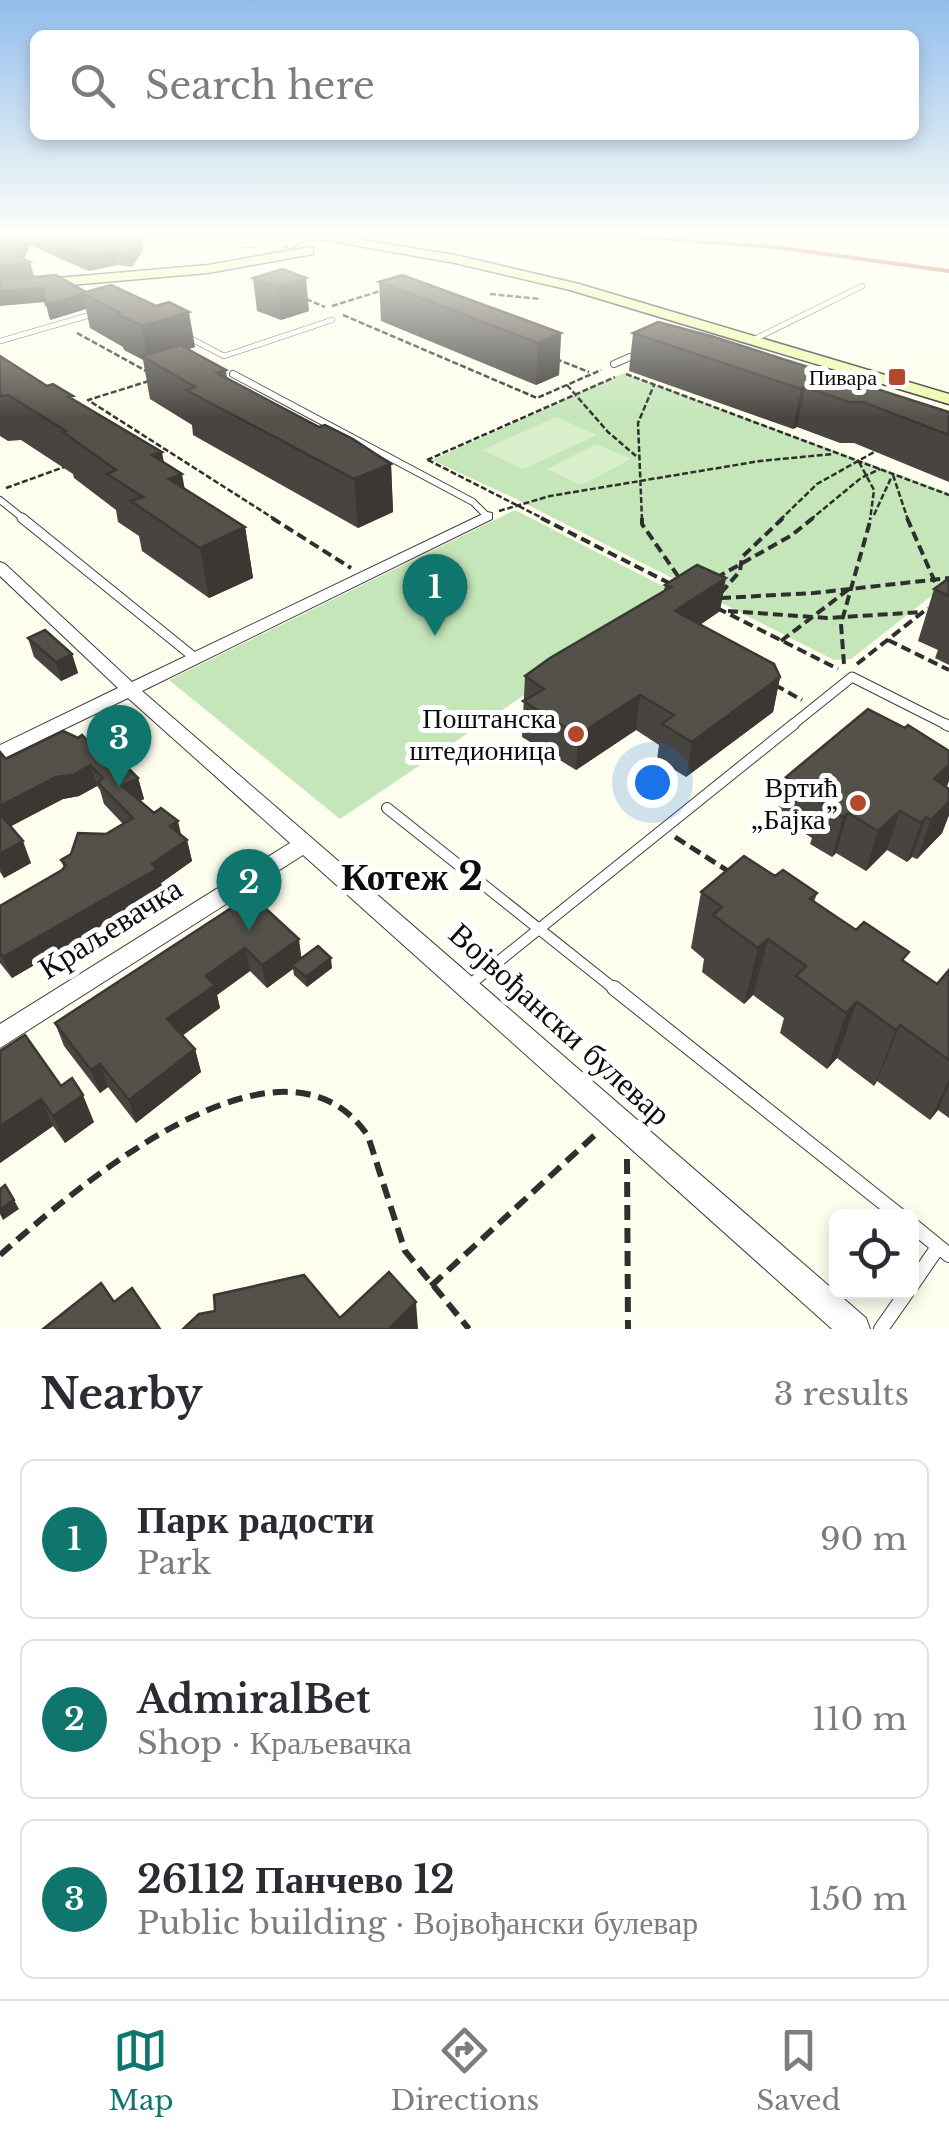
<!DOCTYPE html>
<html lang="en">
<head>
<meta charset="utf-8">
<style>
	:root { --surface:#fff; --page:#f2f2f3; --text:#2b2b33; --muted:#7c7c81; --line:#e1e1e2; --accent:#0f766e }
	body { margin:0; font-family:"Libre Baskerville",serif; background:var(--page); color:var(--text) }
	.controls { position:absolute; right:30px; bottom:30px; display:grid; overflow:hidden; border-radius:15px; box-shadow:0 5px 15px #0003 }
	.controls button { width:90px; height:90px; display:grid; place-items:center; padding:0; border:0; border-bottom:2px solid var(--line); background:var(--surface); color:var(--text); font:50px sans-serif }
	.you { position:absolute; left:652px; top:782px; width:35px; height:35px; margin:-25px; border:8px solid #fff; border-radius:50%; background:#1a73e8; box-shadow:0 0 0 15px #1a73e833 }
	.badge { display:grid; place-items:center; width:65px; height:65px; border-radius:50%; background:var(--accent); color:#fff; font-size:32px; font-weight:700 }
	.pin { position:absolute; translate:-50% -82px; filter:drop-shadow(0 2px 5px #0008) }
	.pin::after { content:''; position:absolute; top:52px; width:35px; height:30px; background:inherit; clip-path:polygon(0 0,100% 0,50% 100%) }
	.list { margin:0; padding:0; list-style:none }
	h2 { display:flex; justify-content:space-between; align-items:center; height:130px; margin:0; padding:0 40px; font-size:42px }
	h2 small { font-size:32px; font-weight:400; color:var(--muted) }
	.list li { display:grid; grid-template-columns:65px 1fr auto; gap:30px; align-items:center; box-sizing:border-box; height:160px; margin:0 20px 20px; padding:0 20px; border:2px solid var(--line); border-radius:15px }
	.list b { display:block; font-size:38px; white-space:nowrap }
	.list p { margin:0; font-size:32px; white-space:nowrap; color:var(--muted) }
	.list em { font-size:32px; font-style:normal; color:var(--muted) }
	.icon { flex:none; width:55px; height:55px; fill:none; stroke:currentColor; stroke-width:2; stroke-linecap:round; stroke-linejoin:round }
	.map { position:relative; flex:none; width:949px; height:1329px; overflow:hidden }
	.search { position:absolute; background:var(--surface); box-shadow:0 5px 15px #0003; left:30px; right:30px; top:30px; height:110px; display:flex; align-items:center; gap:25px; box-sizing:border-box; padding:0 35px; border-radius:15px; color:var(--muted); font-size:38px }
	.sheet { height:670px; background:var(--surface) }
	nav { display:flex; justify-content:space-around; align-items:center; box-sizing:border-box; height:140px; border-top:2px solid var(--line); background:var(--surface); font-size:28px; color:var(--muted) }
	nav a { display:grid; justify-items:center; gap:5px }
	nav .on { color:var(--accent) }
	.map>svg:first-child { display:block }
	.green { fill:#c5e6b9 }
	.pitch { fill:#d9eeca }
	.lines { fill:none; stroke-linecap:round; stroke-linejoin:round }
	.service-far4-casing { stroke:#404040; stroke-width:6 }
	.service-far3-casing { stroke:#404040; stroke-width:8 }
	.service-far2-casing { stroke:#404040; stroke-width:11 }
	.service-far1-casing { stroke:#404040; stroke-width:12 }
	.service-casing { stroke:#404040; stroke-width:16 }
	.minor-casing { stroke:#404040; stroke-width:2 }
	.secondary-casing { stroke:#2f2f2f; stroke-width:3 }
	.path-far3 { stroke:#2f2f2f; stroke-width:2.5; stroke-dasharray:6 2.5; stroke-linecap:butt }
	.path-far2 { stroke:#2f2f2f; stroke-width:4; stroke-dasharray:10 5; stroke-linecap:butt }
	.path-far1 { stroke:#2f2f2f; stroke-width:5; stroke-dasharray:12 6; stroke-linecap:butt }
	.path { stroke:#2f2f2f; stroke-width:6; stroke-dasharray:15 8; stroke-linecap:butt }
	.service-far4 { stroke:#fff; stroke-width:5 }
	.service-far3 { stroke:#fff; stroke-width:6 }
	.service-far2 { stroke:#fff; stroke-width:9 }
	.service-far1 { stroke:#fff; stroke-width:10 }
	.service { stroke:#fff; stroke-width:14 }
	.minor { fill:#fff; fill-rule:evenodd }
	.secondary { fill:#effaac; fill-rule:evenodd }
	.rail { stroke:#b4482d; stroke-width:4 }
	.wall { fill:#484540 }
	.shaded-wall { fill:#3b3834 }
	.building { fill:#54504a; stroke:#3b3834; stroke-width:2.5 }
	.poi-dot { fill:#b4482d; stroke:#fff; stroke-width:4 }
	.labels { text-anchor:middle; stroke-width:10; stroke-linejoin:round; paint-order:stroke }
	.far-poi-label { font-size:22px; fill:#0d0d0d; stroke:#fff; text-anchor:end }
	.poi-label { font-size:28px; fill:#0d0d0d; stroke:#fff; text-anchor:end }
	.near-street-label { font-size:32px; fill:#0d0d0d; stroke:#fff }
	.near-quarter-label { font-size:38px; font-weight:bold; fill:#0d0d0d; stroke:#fff }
</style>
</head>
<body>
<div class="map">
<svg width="949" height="1329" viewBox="0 0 949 1329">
	<rect width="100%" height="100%" fill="#fdfeed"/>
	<!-- green -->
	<path class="green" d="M 624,373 L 949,493 L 949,582 L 851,659 L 834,660 L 514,498 L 432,460 Z
		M 515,510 L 676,593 L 340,819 L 169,680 Z"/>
	<!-- pitch -->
	<path class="pitch" d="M 556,417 L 597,435 L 523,469 L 482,450 Z
		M 596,444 L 631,459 L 581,485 L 547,469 Z"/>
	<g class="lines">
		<defs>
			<path id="service-far4" d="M 290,243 L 242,245 L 229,240 L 255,233 L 303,237
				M 186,336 L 224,356 L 332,320
				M 753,340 L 862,286
				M 0,341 L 97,313
				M 625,359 L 641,352"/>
			<path id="service-far3" d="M 614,364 L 630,357
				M 233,374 L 473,502 L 487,516
				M 0,500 L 25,520"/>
			<path id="service-far2" d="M 22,518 L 195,658
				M 791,726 L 852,677 L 949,726"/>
			<path id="service-far1" d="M 945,724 L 949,726
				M 387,808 L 617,991
				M 468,986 L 794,724"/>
			<path id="service" d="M 614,988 L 900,1216
				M 912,1225 L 949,1255
				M 912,1285 L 938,1247
				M 881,1329 L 907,1292"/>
			<path id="minor" d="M 487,512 L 492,513 L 492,519 L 142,691 L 866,1318 L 870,1329 L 832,1329 L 303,855 L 0,1048 L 0,1024 L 290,843 L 128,698 L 0,760 L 0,745 L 118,688 L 0,576 L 0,562 L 5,564 L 132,682 Z"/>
			<path id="secondary" d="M 319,233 L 455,255 L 579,284 L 949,394 L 949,404 L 570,290 L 455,263 L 319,239 L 301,241 L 291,249 L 285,245 L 294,236 Z
				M 309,247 L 313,248 L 313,254 L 208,273 L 0,291 L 0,283 L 208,265 Z"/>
		</defs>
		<!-- service-far4 casing -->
		<use href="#service-far4" class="service-far4-casing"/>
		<!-- service-far3 casing -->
		<use href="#service-far3" class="service-far3-casing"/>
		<!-- service-far2 casing -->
		<use href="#service-far2" class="service-far2-casing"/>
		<!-- service-far1 casing -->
		<use href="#service-far1" class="service-far1-casing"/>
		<!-- service casing -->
		<use href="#service" class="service-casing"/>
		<!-- minor casing -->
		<use href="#minor" class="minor-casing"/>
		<!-- secondary casing -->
		<use href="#secondary" class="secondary-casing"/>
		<!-- path-far3 -->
		<path class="path-far3" d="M 877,239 L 946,233
			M 490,294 L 541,299
			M 306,299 L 325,307
			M 332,306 L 380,291
			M 343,315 L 537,398 L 601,370
			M 77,333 L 148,372
			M 556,359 L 589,372
			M 626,374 L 949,495
			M 149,381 L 88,400 L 276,520
			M 567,385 L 608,432 L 636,456
			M 427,460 L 615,377
			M 428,460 L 546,520
			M 859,462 L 874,490 L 870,520
			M 893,475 L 908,520
			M 6,488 L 67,466
			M 499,511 L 550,496 L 760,461 L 833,454
			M 874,515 L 891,478
			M 642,520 L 638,423 L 654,385
			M 780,520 L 817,484 L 876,451
			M 810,520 L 861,478 L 880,469"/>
		<!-- path-far2 -->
		<path class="path-far2" d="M 272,518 L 351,568
			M 541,518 L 669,583
			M 642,518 L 642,524 L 680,579
			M 907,518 L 938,589
			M 716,578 L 792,535 L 813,518
			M 721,593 L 740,571 L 742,557 L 783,518
			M 721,598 L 814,593 L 949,578
			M 717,608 L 838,669
			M 728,611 L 827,618 L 923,612
			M 888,640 L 949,670
			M 781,641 L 849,589
			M 844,664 L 841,624 L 871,518
			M 857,664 L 928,608
			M 775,685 L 802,700"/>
		<!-- path-far1 -->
		<path class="path-far1" d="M 675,837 L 731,873"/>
		<!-- path -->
		<path class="path" d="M 627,1159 L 628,1329
			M 0,1255 C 73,1190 282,1009 368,1136 L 405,1251 L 469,1329
			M 431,1286 L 597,1133"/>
		<!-- service-far4 -->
		<use href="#service-far4" class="service-far4"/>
		<!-- service-far3 -->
		<use href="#service-far3" class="service-far3"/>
		<!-- service-far2 -->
		<use href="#service-far2" class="service-far2"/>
		<!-- service-far1 -->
		<use href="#service-far1" class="service-far1"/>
		<!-- service -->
		<use href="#service" class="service"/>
		<!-- minor -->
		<use href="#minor" class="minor"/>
		<!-- secondary -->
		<use href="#secondary" class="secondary"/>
		<!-- rail -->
		<path class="rail" d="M 582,233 L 775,247 L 949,271"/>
	</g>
	<!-- wall -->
	<path class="wall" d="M 0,233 L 144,233 L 145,236 L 142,240 L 143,250 L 132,267 L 117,265 L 88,271 L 30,245 L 24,259 L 34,276 L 0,279 Z
		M 282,269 L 309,311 L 281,320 L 257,311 L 253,278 Z
		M 379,282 L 561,333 L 559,375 L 536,385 L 381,321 Z
		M 86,292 L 195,347 L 189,349 L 226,370 L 227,378 L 391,464 L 393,512 L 358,528 L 193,435 L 192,425 L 150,399 L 143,360 L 124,350 L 123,347 L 90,328 L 86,309 L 50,320 Z
		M 633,333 L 949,412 L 949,482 L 854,443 L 840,443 L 797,427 L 793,429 L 629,371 Z
		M 0,356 L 47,386 L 74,400 L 164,462 L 185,489 L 245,527 L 253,578 L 209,598 L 142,551 L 139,536 L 118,522 L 116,510 L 74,478 L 73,474 L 21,440 L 8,441 L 0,436 Z
		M 949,578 L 949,665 L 935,658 L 938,650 L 918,641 L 934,589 Z
		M 665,585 L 720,611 L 700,625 L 780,677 L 773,712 L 686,777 L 657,759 L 659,745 L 636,730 L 576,770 L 522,737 L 525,676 L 664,591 Z
		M 28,638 L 72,654 L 78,673 L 61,681 L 34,657 Z
		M 96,750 L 138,778 L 144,799 L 140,801 L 187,840 L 192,861 L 161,883 L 163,890 L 12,978 L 0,963 L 0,906 L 62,870 L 64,868 L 61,860 L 123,824 L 104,804 L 100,790 L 97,786 L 79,796 L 63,799 L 10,826 L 31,863 L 4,878 L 0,872 L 0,752 L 6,759 Z
		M 786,777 L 947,787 L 949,789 L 949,815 L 942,833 L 917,859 L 912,857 L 907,862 L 887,850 L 866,871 L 836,853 L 832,857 L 810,844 L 812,838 L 777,816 Z
		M 701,892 L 817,893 L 814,902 L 937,984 L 949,970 L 949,1118 L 938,1110 L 930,1120 L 877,1081 L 874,1086 L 837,1058 L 827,1069 L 780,1033 L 784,1018 L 753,995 L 744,1004 L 702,972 L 704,959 L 691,948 Z
		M 251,895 L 302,958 L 332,968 L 307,987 L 294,975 L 293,969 L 267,988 L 250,971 L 217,995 L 220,1008 L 182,1035 L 195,1049 L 201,1072 L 136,1123 L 108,1087 L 100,1093 L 64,1046 L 55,1023 Z
		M 0,1051 L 61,1086 L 94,1122 L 65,1143 L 53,1126 L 0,1163 Z"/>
	<!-- shaded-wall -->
	<path class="shaded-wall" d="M 27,233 L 30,245 L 22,263 L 30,262 L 34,276 L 0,279 L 0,265 L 16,255 Z
		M 131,233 L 144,233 L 145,236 L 142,240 L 143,250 L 132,267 L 130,253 Z
		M 115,252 L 117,265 L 88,271 L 86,257 Z
		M 306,278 L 309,311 L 281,320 L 278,287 Z
		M 43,288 L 46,302 L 0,306 L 0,291 Z
		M 83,295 L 86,309 L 50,320 L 46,305 Z
		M 189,312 L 195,347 L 152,362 L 148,359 L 142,326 Z
		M 561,333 L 559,375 L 536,385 L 538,343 Z
		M 805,387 L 797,427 L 793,429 L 801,389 Z
		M 162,452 L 171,499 L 152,455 Z
		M 391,464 L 393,512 L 358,528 L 354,479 Z
		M 182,474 L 191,522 L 169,479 Z
		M 245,527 L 253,578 L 209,598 L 200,548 Z
		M 726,578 L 720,611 L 670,645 L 675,611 Z
		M 72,654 L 78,673 L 61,681 L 56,662 Z
		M 780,677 L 773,712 L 686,777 L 692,742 Z
		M 640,695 L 636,730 L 576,770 L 578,735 Z
		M 90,765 L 97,786 L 79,796 L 63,799 L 4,830 L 0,820 L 0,806 L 56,777 Z
		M 949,765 L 949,781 L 944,795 L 934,779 Z
		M 138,778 L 144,799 L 128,808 L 122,786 Z
		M 949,802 L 949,815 L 942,833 L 917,859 L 931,820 Z
		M 900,811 L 887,850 L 866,871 L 878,831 Z
		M 848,813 L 836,853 L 832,857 L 843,817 Z
		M 926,817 L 912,857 L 907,862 L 921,823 Z
		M 178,821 L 183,843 L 170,826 Z
		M 187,840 L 192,861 L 161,883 L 163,890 L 12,978 L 3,957 L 152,864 Z
		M 23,841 L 31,863 L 4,878 L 0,867 L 0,854 Z
		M 299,939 L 302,962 L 292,965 L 293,969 L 267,988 L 262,965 Z
		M 768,939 L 753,995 L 744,1004 L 758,948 Z
		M 245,948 L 250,971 L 217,995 L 220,1008 L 174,1042 L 167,1019 L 206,976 Z
		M 331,958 L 332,968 L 307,987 L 306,977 Z
		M 857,1002 L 837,1058 L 827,1069 L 846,1013 Z
		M 900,1025 L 877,1081 L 874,1086 L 896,1030 Z
		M 195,1049 L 201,1072 L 136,1123 L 129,1100 Z
		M 100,1064 L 108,1087 L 100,1093 L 91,1070 Z
		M 949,1079 L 949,1086 L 938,1110 L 930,1120 Z
		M 83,1095 L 94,1122 L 65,1143 L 53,1116 Z
		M 41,1099 L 53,1126 L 0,1163 L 0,1126 Z
		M 14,1200 L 19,1209 L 3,1220 L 0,1214 L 0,1209 Z
		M 416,1302 L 418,1329 L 389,1329 Z"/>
	<!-- building -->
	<path class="building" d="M 0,233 L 27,233 L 16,255 L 30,262 L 0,265 Z
		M 29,233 L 134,233 L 130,237 L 141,237 L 130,253 L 115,252 L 86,257 Z
		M 282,269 L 306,278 L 278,287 L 253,278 Z
		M 56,275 L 86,292 L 82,293 L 84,294 L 46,305 L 43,288 L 0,291 L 0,280 Z
		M 402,275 L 561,333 L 538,343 L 379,282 Z
		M 111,285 L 156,306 L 169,302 L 189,312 L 142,326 L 117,314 L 120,313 L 82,293 Z
		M 658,322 L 711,336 L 949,412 L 949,435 L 863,402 L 849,402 L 805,387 L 801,389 L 633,333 Z
		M 180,345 L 226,370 L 217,373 L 319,427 L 325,425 L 353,439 L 391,464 L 354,479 L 186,390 L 195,387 L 142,356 Z
		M 0,356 L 47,386 L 53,384 L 73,396 L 69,397 L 162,452 L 152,455 L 182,474 L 169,479 L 245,527 L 200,548 L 131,501 L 143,497 L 107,474 L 116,470 L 63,432 L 66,431 L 8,395 L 0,396 Z
		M 697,565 L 726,578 L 675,611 L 774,664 L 780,677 L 692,742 L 662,724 L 674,715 L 640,695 L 578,735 L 523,701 L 544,689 L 525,676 L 550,658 L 671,587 L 665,585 Z
		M 949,578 L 949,596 L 934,589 Z
		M 45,630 L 72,654 L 56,662 L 28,638 Z
		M 868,709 L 905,728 L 908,725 L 949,751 L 949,765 L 934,779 L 949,789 L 949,802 L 931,820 L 926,817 L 921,823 L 900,811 L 878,831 L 848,813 L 843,817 L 821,804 L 825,800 L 786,777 Z
		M 63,731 L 78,738 L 82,735 L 96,750 L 105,745 L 138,778 L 122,786 L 154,813 L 161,808 L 178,821 L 170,826 L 187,840 L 152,864 L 157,869 L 3,957 L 0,953 L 0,906 L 62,870 L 66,865 L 61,860 L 71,854 L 78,833 L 106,834 L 133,818 L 98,783 L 103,778 L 90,765 L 73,775 L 56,777 L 0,806 L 0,752 L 6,759 Z
		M 0,814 L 23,841 L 0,854 Z
		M 744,856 L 775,876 L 783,870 L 817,893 L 810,899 L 856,930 L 864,922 L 909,952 L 902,960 L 937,984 L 949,970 L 949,1060 L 900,1025 L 896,1030 L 857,1002 L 846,1013 L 796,976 L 806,966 L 768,939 L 758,948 L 713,915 L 722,907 L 701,892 Z
		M 251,895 L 299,939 L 262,965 L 245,948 L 206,976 L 215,985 L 167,1019 L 195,1049 L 129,1100 L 100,1064 L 91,1070 L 55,1023 Z
		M 318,946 L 331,958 L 306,977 L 292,965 Z
		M 25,1035 L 61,1086 L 72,1078 L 83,1095 L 53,1116 L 41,1099 L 0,1126 L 0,1051 Z
		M 5,1185 L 14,1200 L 0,1209 L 0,1189 Z
		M 389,1272 L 416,1302 L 389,1329 L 183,1329 L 199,1314 L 215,1311 L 214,1295 L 304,1275 L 340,1318 Z
		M 101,1283 L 114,1302 L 132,1288 L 160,1329 L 43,1329 Z"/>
	<!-- sky -->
	<linearGradient id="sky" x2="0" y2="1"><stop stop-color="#93beec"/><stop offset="0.56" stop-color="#fefff7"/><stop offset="1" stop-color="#fefff7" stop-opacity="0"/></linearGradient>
	<rect width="949" height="419" fill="url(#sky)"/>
	<!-- markers -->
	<g class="poi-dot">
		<rect x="887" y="367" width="20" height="20" rx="5"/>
		<circle cx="576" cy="734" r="10"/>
		<circle cx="858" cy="803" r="10"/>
	</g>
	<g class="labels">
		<!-- far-poi labels -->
		<g class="far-poi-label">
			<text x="877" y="385">Пивара</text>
		</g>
		<!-- poi labels -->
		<g class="poi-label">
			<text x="556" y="728">Поштанска<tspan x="556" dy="32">штедионица</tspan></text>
			<text x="838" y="797">Вртић<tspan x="838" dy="32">„Бајка”</tspan></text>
		</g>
		<!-- near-street labels -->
		<g class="near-street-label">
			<text transform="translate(110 928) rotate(-32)" y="11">Краљевачка</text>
			<text transform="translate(560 1024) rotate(42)" y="11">Војвођански булевар</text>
		</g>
		<!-- near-quarter labels -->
		<g class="near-quarter-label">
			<text x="412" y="890">Котеж 2</text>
		</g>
	</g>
</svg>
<div class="controls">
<button><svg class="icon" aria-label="locate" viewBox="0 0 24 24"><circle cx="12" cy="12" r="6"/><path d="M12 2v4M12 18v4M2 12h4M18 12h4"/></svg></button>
</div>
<div class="you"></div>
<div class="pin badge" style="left:435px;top:636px">1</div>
<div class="pin badge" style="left:249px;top:931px">2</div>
<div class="pin badge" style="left:119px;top:787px">3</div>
<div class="search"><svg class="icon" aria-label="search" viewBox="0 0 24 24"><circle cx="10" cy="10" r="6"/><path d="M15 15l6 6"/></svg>Search here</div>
</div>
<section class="sheet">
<h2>Nearby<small>3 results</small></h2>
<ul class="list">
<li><span class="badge">1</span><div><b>Парк радости</b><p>Park</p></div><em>90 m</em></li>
<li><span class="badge">2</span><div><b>AdmiralBet</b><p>Shop · Краљевачка</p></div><em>110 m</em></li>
<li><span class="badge">3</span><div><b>26112 Панчево 12</b><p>Public building · Војвођански булевар</p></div><em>150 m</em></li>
</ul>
</section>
<nav>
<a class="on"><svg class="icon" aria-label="map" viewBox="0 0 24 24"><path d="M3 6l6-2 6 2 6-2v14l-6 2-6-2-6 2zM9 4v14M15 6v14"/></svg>Map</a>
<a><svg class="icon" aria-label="directions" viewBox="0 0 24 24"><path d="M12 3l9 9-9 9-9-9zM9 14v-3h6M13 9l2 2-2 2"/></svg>Directions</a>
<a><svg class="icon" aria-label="saved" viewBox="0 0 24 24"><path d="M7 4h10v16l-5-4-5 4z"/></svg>Saved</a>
</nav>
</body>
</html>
